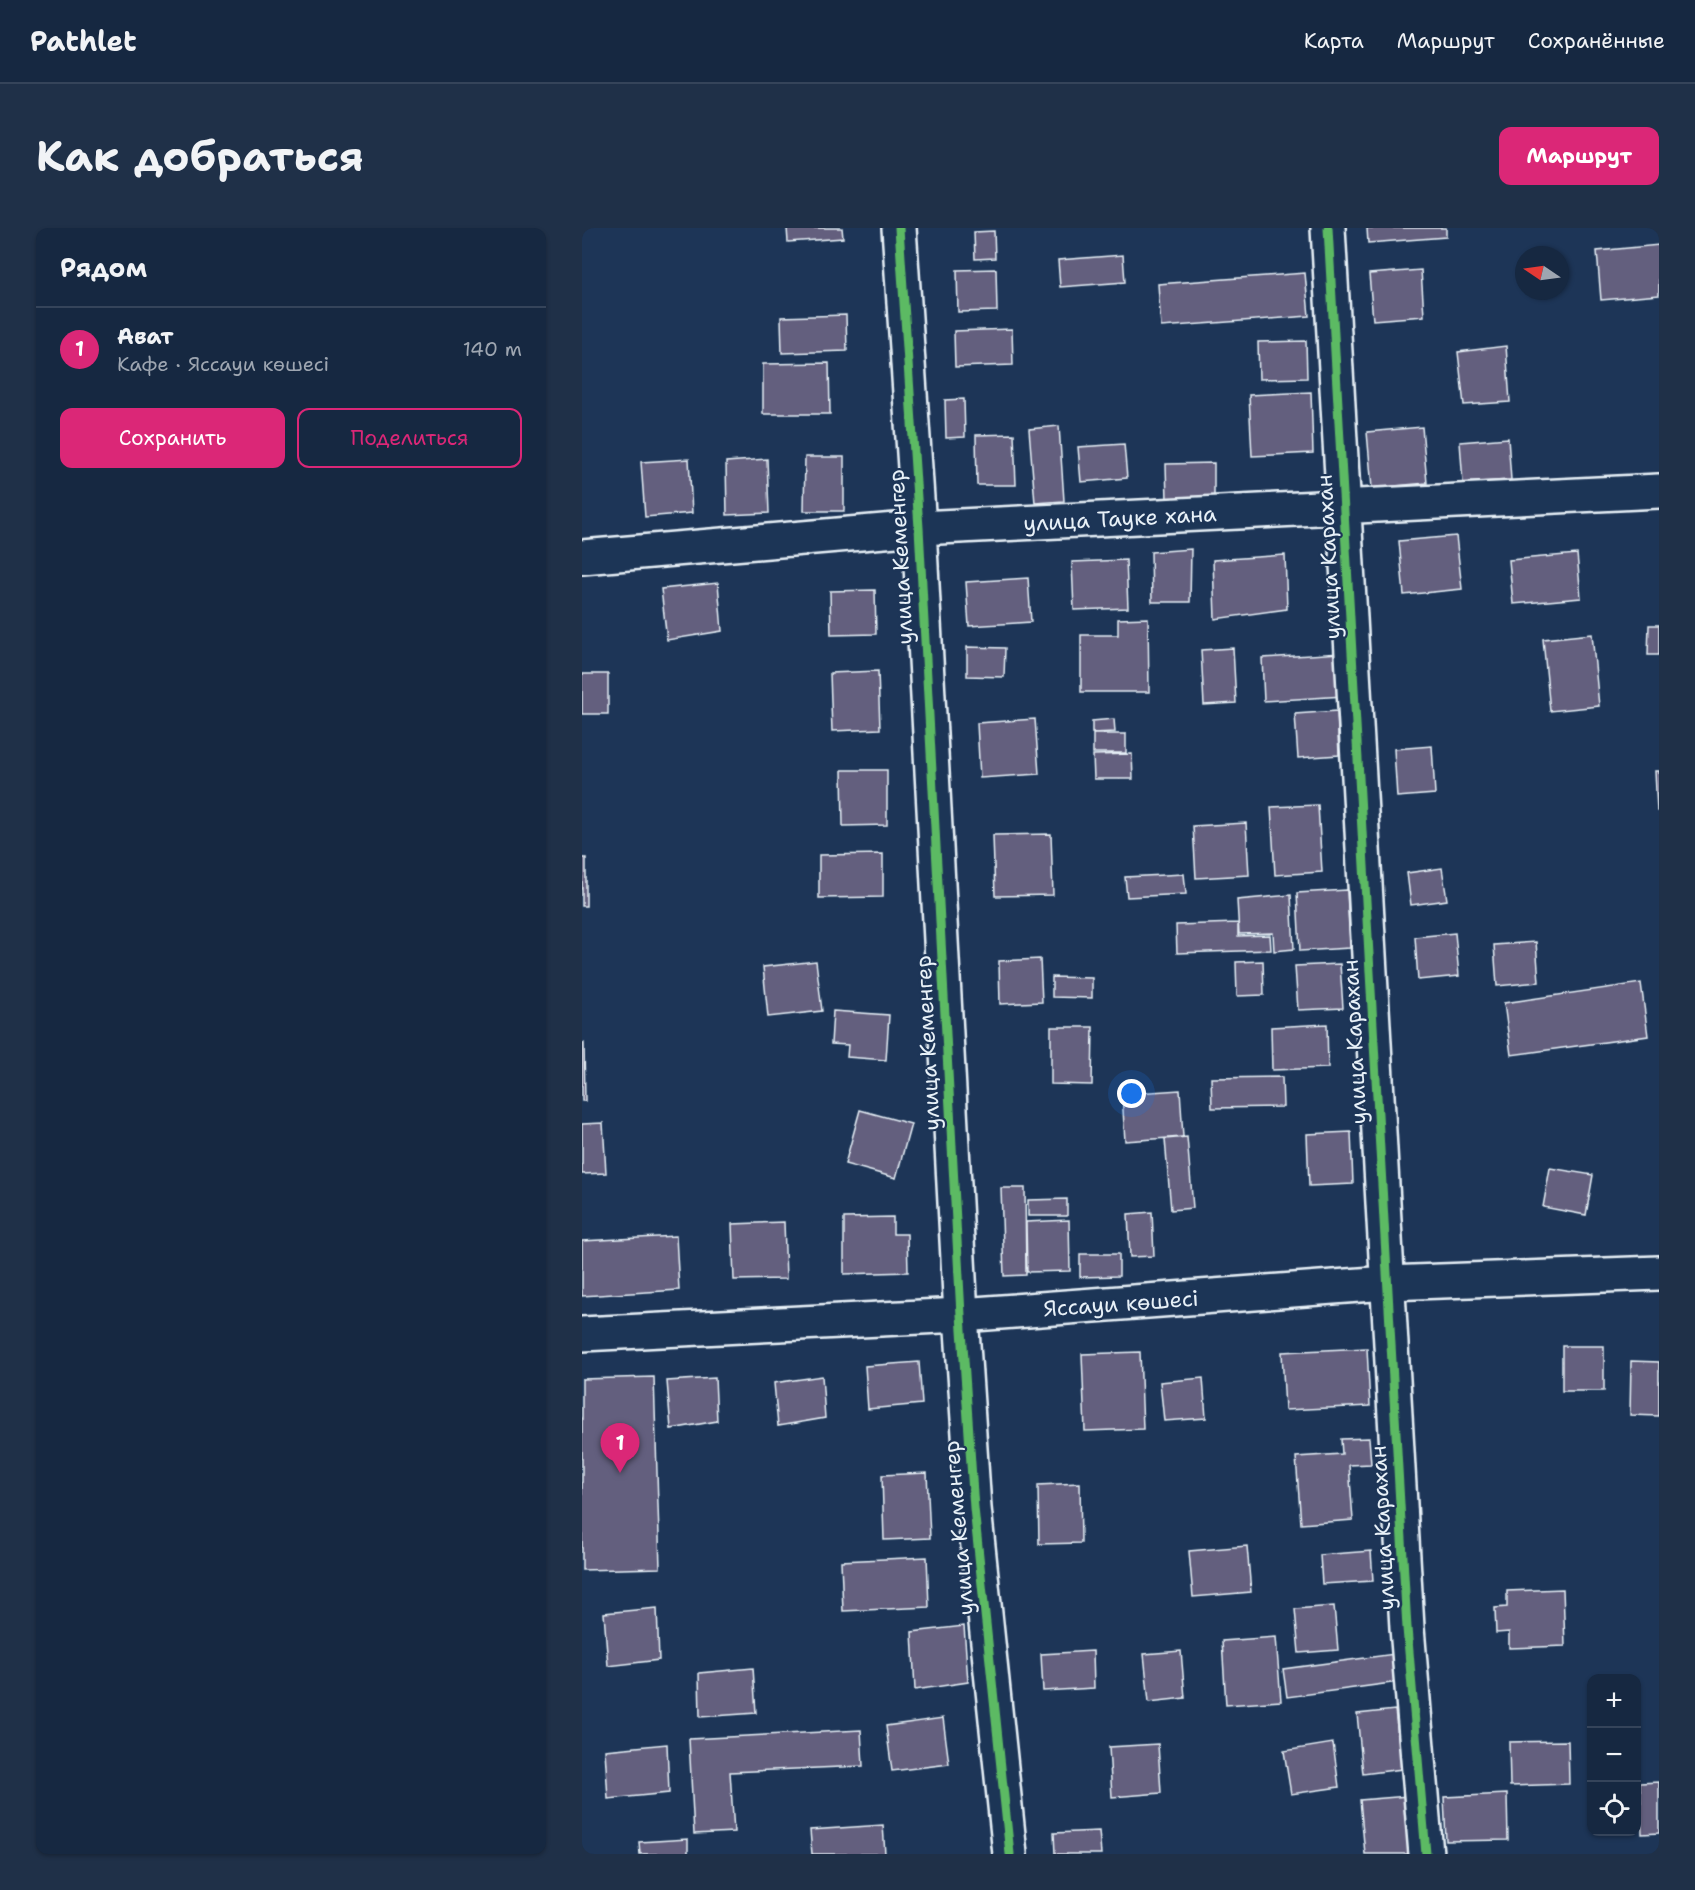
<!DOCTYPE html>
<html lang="ru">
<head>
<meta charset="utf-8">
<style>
	:root { --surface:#162841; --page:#1f3048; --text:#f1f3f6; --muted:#9ea6b1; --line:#35445a; --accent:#db2777 }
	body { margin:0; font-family:"Shantell Sans",sans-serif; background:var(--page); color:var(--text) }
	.controls { position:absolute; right:18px; bottom:18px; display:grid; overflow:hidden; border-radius:12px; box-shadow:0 2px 4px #0004 }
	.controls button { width:54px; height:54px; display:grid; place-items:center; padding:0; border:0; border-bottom:2px solid var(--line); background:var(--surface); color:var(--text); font:30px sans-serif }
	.compass { position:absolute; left:933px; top:18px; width:54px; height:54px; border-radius:50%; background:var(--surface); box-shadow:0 2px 4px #0004; rotate:283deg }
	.you { position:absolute; left:550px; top:866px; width:21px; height:21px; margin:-15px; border:4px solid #fff; border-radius:50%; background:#1a73e8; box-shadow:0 0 0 9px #1a73e833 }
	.badge { display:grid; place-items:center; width:39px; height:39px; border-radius:50%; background:var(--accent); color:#fff; font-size:20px; font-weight:700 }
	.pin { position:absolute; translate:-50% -50px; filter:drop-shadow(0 2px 3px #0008) }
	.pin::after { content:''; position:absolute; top:32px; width:21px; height:18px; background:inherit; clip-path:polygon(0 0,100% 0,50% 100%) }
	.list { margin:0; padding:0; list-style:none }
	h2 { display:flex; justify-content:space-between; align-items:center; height:78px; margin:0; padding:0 24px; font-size:26px }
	h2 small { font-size:20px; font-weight:400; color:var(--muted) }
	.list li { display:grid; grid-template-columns:39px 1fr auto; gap:18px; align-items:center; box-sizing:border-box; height:84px; padding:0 24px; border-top:2px solid var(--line) }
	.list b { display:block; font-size:22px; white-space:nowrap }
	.list p { margin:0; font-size:20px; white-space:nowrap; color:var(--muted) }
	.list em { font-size:20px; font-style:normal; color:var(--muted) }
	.actions { display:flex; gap:12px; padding:18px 24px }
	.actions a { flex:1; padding:14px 0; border:2px solid var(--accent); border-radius:12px; text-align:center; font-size:21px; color:var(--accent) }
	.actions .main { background:var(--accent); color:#fff }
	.icon { flex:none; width:33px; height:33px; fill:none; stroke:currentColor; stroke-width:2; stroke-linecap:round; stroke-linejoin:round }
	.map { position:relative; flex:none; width:1077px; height:1626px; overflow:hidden; border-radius:12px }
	header { display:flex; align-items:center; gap:36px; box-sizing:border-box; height:84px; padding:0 30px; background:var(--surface); border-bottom:2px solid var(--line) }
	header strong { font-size:28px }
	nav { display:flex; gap:33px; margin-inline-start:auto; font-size:21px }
	.intro { display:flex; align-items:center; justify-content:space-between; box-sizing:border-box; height:144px; padding:0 36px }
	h1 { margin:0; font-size:42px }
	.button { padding:15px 27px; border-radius:12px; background:var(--accent); color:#fff; font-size:21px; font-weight:700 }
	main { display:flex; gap:36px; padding:0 36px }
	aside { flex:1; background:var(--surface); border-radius:12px; box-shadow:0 2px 4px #0004 }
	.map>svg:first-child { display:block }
	.building { fill:#635f7e; stroke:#e8f1f8; stroke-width:1.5 }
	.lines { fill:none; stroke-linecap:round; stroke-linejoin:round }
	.street-casing { stroke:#e8f1f8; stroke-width:38 }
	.secondary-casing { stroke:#e8f1f8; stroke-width:38 }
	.street { stroke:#1d3557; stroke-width:33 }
	.secondary { stroke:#1d3557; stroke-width:33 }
	.cycleway-casing { stroke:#1d3557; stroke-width:13 }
	.cycleway { stroke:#5cba63; stroke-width:9 }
	.labels { text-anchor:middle; stroke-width:4.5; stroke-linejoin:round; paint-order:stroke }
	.street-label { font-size:22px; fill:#e8f1f8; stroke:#1d3557 }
</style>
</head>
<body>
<header>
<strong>Pathlet</strong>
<nav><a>Карта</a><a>Маршрут</a><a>Сохранённые</a></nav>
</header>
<div class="intro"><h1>Как добраться</h1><a class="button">Маршрут</a></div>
<main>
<aside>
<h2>Рядом<small></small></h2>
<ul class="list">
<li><span class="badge">1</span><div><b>Ават</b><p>Кафе · Яссауи көшесі</p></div><em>140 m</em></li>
</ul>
<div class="actions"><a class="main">Сохранить</a><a>Поделиться</a></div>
</aside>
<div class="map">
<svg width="1077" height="1626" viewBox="0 0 1077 1626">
	<rect width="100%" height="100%" fill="#1d3557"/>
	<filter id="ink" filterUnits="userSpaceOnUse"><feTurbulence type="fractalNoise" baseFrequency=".0167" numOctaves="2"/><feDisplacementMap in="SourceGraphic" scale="12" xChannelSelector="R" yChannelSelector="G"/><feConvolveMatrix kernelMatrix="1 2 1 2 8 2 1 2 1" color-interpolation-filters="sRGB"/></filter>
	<g filter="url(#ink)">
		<!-- building -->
		<path class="building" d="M 205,0 L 260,0 L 261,10 L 206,14 Z
			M 785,0 L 864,0 L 864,9 L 786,15 Z
			M 412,3 L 413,30 L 393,31 L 392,4 Z
			M 1077,17 L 1077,67 L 1019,72 L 1015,23 Z
			M 541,27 L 543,54 L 478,59 L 476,32 Z
			M 414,41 L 415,83 L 376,84 L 375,42 Z
			M 839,42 L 842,88 L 791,92 L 787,46 Z
			M 723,45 L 727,88 L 579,99 L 576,56 Z
			M 264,87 L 265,123 L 200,125 L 199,89 Z
			M 430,101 L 431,137 L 373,139 L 372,103 Z
			M 724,113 L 725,150 L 677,151 L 676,114 Z
			M 924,118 L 928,174 L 882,177 L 876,124 Z
			M 247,135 L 248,186 L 181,186 L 181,136 Z
			M 729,164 L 731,225 L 670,228 L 667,167 Z
			M 382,171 L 383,209 L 364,210 L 363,172 Z
			M 477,198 L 482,273 L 453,275 L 447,201 Z
			M 840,199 L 845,255 L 790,260 L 785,204 Z
			M 432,206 L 434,257 L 395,257 L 394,207 Z
			M 926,210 L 929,252 L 881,255 L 878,214 Z
			M 542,216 L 545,250 L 499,254 L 496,219 Z
			M 223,229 L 262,229 L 262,283 L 222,283 Z
			M 107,231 L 110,285 L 63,289 L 59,234 Z
			M 185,231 L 187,285 L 145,287 L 144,234 Z
			M 632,235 L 632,271 L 585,272 L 584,236 Z
			M 874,308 L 880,361 L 822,367 L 817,313 Z
			M 609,321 L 608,374 L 570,374 L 569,324 Z
			M 995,326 L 999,370 L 931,376 L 927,332 Z
			M 703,327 L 705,381 L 633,391 L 631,332 Z
			M 544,332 L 546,380 L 492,382 L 490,334 Z
			M 446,350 L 449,394 L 387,398 L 384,354 Z
			M 136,355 L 140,403 L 85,412 L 79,361 Z
			M 293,362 L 294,406 L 249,407 L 248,363 Z
			M 566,390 L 567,464 L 499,464 L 499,407 L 536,407 L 536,391 Z
			M 1067,397 L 1077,397 L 1077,427 L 1066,427 Z
			M 1010,406 L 1017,478 L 968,483 L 961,411 Z
			M 385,419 L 423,420 L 422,449 L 385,448 Z
			M 651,420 L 654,475 L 622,477 L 619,422 Z
			M 759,425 L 762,468 L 682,473 L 680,430 Z
			M 296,443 L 298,501 L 250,503 L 248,445 Z
			M 0,446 L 26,446 L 26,486 L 0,486 Z
			M 755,483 L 757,527 L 716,530 L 713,486 Z
			M 453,491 L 457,546 L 398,550 L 395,495 Z
			M 532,491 L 533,504 L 510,505 L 510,493 Z
			M 511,506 L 544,506 L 544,525 L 511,525 Z
			M 850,518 L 853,566 L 815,569 L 812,521 Z
			M 550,526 L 551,551 L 512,551 L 511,527 Z
			M 260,542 L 305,542 L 305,597 L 261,598 Z
			M 1073,543 L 1077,543 L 1077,583 L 1075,583 Z
			M 736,577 L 740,644 L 693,647 L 689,579 Z
			M 664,595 L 667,647 L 614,650 L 611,598 Z
			M 469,606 L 471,667 L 413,668 L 411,607 Z
			M 301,626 L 301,669 L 237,670 L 237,627 Z
			M 0,630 L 4,630 L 4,678 L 0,678 Z
			M 860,640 L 865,672 L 829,677 L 825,645 Z
			M 602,646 L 604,666 L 545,669 L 543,649 Z
			M 765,662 L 768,720 L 718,723 L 715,665 Z
			M 709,667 L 712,721 L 692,723 L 691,705 L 657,706 L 655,672 Z
			M 656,695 L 656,708 L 688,707 L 689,722 L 595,725 L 594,697 Z
			M 873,705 L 877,748 L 836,752 L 833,709 Z
			M 954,714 L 957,754 L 915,758 L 912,717 Z
			M 458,731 L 460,774 L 418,776 L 417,733 Z
			M 234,733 L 240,783 L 186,789 L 181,739 Z
			M 681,733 L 682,767 L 655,768 L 654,734 Z
			M 758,736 L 761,780 L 716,782 L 713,738 Z
			M 470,749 L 510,750 L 510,770 L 470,769 Z
			M 1059,755 L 1066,808 L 929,827 L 922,775 Z
			M 251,783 L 307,787 L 304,832 L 265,829 L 266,817 L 249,816 Z
			M 745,796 L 746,840 L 690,842 L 689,799 Z
			M 469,799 L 511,799 L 510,857 L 469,856 Z
			M 0,815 L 2,815 L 3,873 L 0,873 Z
			M 700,849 L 701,879 L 630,880 L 629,850 Z
			M 598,862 L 601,909 L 543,913 L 540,866 Z
			M 278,882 L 329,896 L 314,950 L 263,936 Z
			M 21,895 L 24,945 L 0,946 L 0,896 Z
			M 769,904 L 771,956 L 727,958 L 725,906 Z
			M 605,909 L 611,980 L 589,982 L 583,911 Z
			M 968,940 L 1011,947 L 1004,987 L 961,979 Z
			M 419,960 L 443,960 L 444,1047 L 422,1048 Z
			M 485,971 L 485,988 L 446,988 L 446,972 Z
			M 570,984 L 572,1028 L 548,1029 L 546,986 Z
			M 311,989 L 311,1006 L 325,1006 L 326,1044 L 262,1046 L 262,990 Z
			M 487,992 L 488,1043 L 445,1044 L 444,994 Z
			M 202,994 L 204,1051 L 152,1052 L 150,996 Z
			M 94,1008 L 97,1062 L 0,1068 L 0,1013 Z
			M 498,1026 L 537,1026 L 537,1048 L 498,1049 Z
			M 980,1118 L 1022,1118 L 1022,1163 L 980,1163 Z
			M 785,1120 L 788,1178 L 703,1182 L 700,1124 Z
			M 558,1124 L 561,1201 L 503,1203 L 500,1126 Z
			M 1049,1133 L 1077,1134 L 1077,1188 L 1048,1187 Z
			M 337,1134 L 340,1176 L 286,1181 L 283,1138 Z
			M 240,1148 L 243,1190 L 196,1198 L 192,1155 Z
			M 72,1149 L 78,1340 L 0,1342 L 0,1151 Z
			M 133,1150 L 135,1193 L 89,1201 L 85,1153 Z
			M 621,1150 L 624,1190 L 582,1193 L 578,1154 Z
			M 787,1210 L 789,1236 L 767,1237 L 771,1292 L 719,1296 L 714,1229 L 760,1226 L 759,1211 Z
			M 345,1245 L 348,1310 L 302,1312 L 300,1247 Z
			M 498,1255 L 499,1315 L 457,1316 L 456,1257 Z
			M 665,1318 L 669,1364 L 611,1369 L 607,1323 Z
			M 789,1323 L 791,1353 L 740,1356 L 738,1327 Z
			M 345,1329 L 347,1379 L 261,1383 L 259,1333 Z
			M 981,1361 L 983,1418 L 927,1420 L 927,1404 L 914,1405 L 913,1380 L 925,1379 L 925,1363 Z
			M 752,1378 L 756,1422 L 717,1425 L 713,1381 Z
			M 75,1380 L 77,1432 L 26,1438 L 22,1385 Z
			M 382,1398 L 386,1454 L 333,1462 L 330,1404 Z
			M 694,1409 L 699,1473 L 644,1477 L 640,1413 Z
			M 511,1423 L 512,1460 L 461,1463 L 459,1426 Z
			M 599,1423 L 603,1470 L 567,1474 L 562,1426 Z
			M 820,1425 L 824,1453 L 705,1469 L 701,1441 Z
			M 171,1440 L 174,1485 L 118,1489 L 117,1445 Z
			M 813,1482 L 820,1541 L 781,1546 L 775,1486 Z
			M 361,1490 L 367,1536 L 310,1543 L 304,1498 Z
			M 279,1502 L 281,1538 L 148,1544 L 152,1604 L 112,1606 L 107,1511 Z
			M 986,1513 L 987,1556 L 928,1558 L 927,1514 Z
			M 751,1515 L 757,1559 L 709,1566 L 702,1523 Z
			M 85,1516 L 87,1565 L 26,1571 L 23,1522 Z
			M 576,1516 L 579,1565 L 530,1569 L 527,1519 Z
			M 1077,1554 L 1077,1605 L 1060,1606 L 1058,1555 Z
			M 925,1566 L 926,1612 L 864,1613 L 862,1569 Z
			M 826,1568 L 831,1626 L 783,1626 L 778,1572 Z
			M 301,1597 L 303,1626 L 230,1626 L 228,1602 Z
			M 517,1603 L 519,1626 L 473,1626 L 472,1605 Z
			M 106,1611 L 106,1626 L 58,1626 L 57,1614 Z"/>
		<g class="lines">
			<defs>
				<path id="street" d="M 317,0 L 337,300 L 379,1087 L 392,1280 L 428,1626
					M 746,0 L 825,1400 L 844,1626
					M 0,329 L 337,300 L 1077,263"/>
				<path id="secondary" d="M 0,1106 L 379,1087 L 805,1055 L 1077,1045"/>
			</defs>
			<!-- street casing -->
			<use href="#street" class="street-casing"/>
			<!-- secondary casing -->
			<use href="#secondary" class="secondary-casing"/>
			<!-- street -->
			<use href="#street" class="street"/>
			<!-- secondary -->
			<use href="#secondary" class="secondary"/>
			<defs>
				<path id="cycleway" d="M 317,0 L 337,300 L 379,1087 L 392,1280 L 428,1626
					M 746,0 L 825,1400 L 844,1626"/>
			</defs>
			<!-- cycleway casing -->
			<use href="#cycleway" class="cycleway-casing"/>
			<!-- cycleway -->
			<use href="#cycleway" class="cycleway"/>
		</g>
	</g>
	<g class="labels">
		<!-- street labels -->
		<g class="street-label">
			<text transform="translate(538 290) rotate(-3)" y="8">улица Тауке хана</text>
			<text transform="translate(318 329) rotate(-93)" y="8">улица Кеменгер</text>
			<text transform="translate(746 329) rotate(-93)" y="8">улица Карахан</text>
			<text transform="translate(772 814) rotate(-93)" y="8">улица Карахан</text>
			<text transform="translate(345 815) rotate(-93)" y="8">улица Кеменгер</text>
			<text transform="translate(539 1075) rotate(-4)" y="8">Яссауи көшесі</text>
			<text transform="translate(376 1300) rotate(-95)" y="8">улица Кеменгер</text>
			<text transform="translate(800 1300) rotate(-93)" y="8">улица Карахан</text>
		</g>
	</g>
</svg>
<div class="controls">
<button>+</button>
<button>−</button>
<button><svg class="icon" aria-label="locate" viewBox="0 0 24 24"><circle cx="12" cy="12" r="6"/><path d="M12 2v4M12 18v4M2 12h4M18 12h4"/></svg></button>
</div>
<svg class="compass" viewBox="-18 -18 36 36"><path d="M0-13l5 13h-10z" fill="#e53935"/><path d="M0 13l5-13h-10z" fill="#9ea6b1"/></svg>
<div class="you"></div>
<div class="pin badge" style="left:38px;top:1245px">1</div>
</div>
</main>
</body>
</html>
